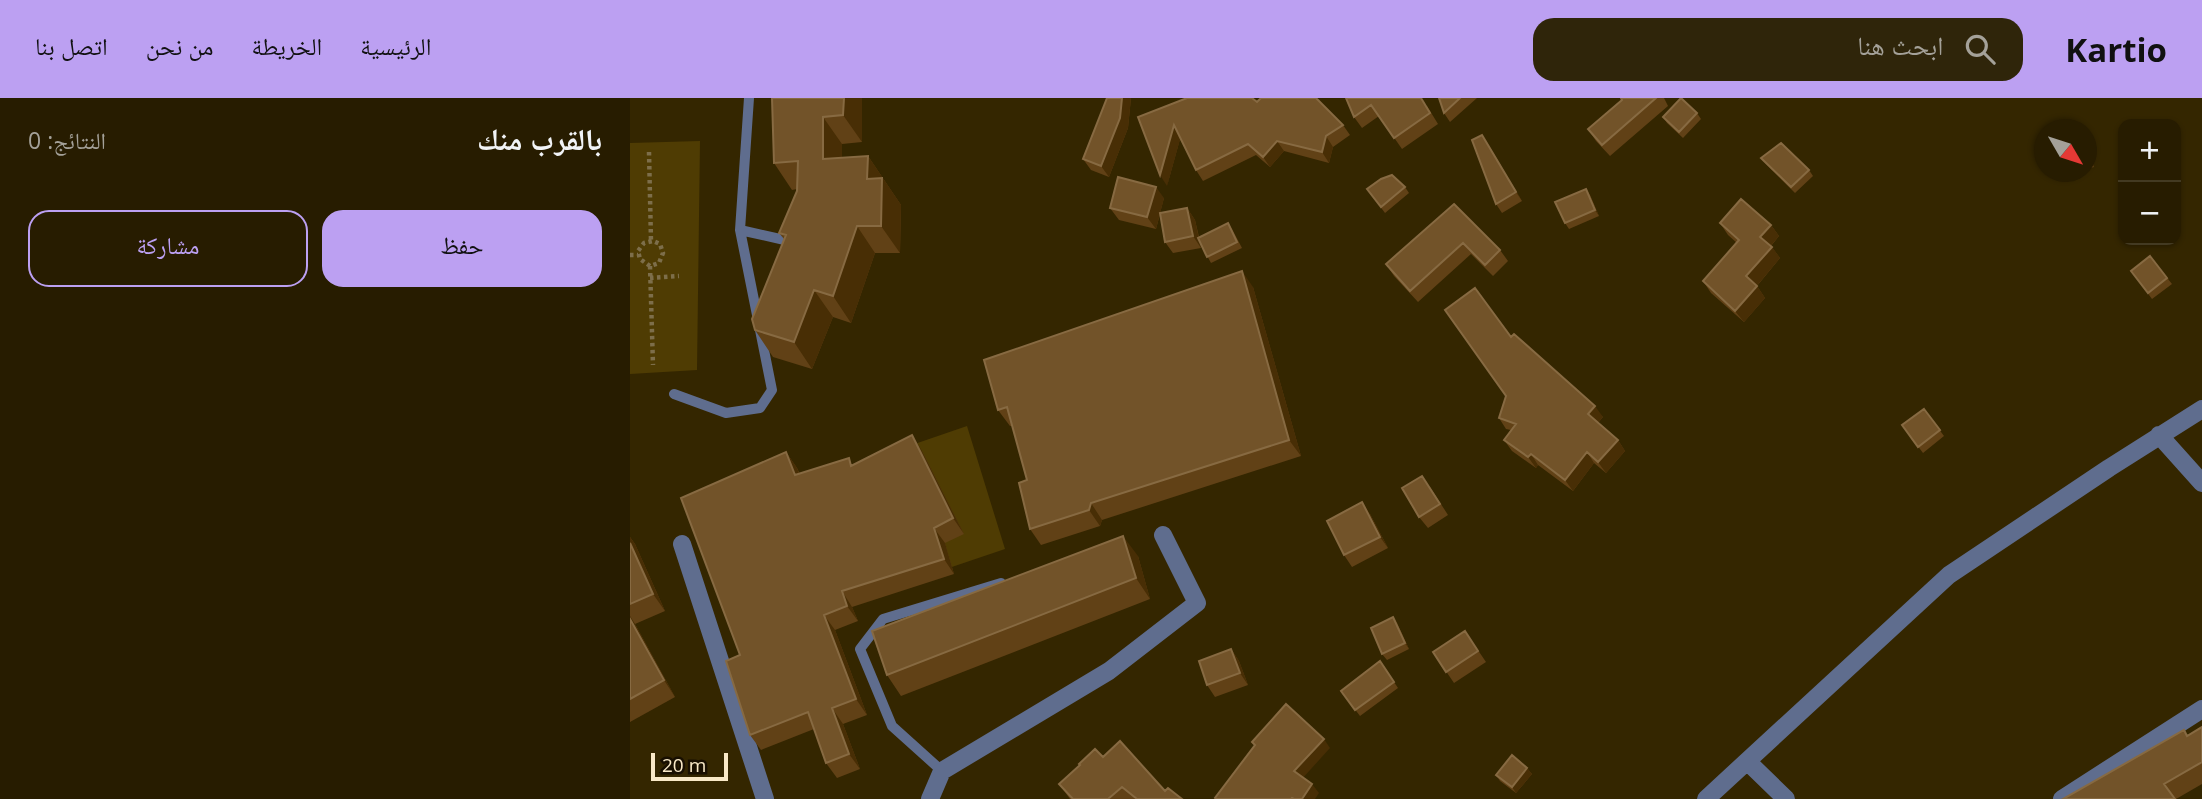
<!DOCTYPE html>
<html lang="ar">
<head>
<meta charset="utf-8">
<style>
	:root { --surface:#271c00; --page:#2f250a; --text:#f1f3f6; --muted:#a4a199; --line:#433a22; --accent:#bca0f2 }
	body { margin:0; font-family:"Open Sans","Noto Naskh Arabic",sans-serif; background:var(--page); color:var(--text); direction:rtl }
	.controls { position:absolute; right:21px; top:21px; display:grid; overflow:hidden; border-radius:14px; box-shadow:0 2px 5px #0004 }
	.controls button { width:63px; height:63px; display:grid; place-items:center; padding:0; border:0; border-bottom:2px solid var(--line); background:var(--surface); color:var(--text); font:35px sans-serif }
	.compass { position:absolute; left:1404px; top:21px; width:63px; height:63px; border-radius:50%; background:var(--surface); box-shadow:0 2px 5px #0004; rotate:129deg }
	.scale { position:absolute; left:21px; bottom:18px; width:77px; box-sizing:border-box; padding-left:7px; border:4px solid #f9e9c7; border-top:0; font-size:19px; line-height:24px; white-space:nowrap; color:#f9e9c7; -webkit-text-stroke:5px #180f00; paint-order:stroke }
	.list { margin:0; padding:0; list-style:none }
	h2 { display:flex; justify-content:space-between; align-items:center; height:91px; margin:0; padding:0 28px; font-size:30px }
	h2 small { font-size:23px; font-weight:400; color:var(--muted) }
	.actions { display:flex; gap:14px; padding:21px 28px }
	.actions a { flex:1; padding:16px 0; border:2px solid var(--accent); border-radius:21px; text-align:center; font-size:24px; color:var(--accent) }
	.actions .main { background:var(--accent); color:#111 }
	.icon { flex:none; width:38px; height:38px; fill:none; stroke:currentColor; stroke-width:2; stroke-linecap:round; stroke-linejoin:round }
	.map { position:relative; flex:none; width:1572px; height:701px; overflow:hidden; direction:ltr }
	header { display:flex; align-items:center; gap:42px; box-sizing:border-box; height:98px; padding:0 35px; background:var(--accent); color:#111 }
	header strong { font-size:33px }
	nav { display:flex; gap:38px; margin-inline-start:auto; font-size:24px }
	.search { width:490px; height:63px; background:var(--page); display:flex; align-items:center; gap:18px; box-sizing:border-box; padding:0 24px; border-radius:21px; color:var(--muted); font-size:26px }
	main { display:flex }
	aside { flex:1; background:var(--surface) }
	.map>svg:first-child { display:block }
	.green { fill:#4f3c03 }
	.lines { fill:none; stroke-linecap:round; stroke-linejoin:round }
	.path { stroke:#7d6e4a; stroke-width:4.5; stroke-dasharray:3.5 3.5; stroke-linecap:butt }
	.service { stroke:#5f6d8e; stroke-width:10 }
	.minor { stroke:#5f6d8e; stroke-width:18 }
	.wall { fill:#614116 }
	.shaded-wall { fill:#482e05 }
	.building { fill:#725329; stroke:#876a42; stroke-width:2 }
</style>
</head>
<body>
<header>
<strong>Kartio</strong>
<div class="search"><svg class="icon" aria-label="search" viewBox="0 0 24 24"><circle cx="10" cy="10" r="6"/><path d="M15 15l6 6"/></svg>ابحث هنا</div>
<nav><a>الرئيسية</a><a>الخريطة</a><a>من نحن</a><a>اتصل بنا</a></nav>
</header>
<main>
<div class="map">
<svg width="1572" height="701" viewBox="0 0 1572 701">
	<rect width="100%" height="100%" fill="#342600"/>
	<!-- green -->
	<path class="green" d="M 70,43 L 67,272 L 0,276 L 0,45 Z
		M 337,328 L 375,451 L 310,473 L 270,351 Z"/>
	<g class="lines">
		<!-- path -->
		<path class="path" d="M 19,54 L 21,143
			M 0,157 L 8,157
			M 20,168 L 10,161 L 8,153 L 14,145 L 23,143 L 30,146 L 33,155 L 29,165 L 20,168 L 23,267
			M 20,180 L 49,178"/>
		<!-- service -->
		<path class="service" d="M 110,132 L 159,143
			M 44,296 L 96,315 L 130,310 L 142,292 L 110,132 L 119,0
			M 312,673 L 262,628 L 230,551 L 253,521 L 371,485"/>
		<!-- minor -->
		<path class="minor" d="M 1529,337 L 1572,385
			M 52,446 L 135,701
			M 1118,664 L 1156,701
			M 300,701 L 312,673 L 479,573 L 567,505 L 533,437
			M 1076,701 L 1319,477 L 1479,370 L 1572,311
			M 1432,701 L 1572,611"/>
	</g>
	<!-- wall -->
	<path class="wall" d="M 142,0 L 232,0 L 232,44 L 212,46 L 212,60 L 238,58 L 271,107 L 270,155 L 245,155 L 221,225 L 203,219 L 182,271 L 143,259 L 125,232 L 154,141 L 149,135 L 167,93 L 167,91 L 162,92 L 144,65 Z
		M 477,0 L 501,0 L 498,30 L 479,79 L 461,72 L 453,61 Z
		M 557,0 L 627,4 L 713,27 L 720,37 L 703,49 L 699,65 L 654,53 L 640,69 L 626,57 L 573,83 L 566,72 L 550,41 L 537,88 Z
		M 716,0 L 797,8 L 808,26 L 772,51 L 749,18 L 732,30 L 724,19 Z
		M 809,0 L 847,0 L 820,24 L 814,15 Z
		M 991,0 L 1034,0 L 1038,8 L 980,58 L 966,43 L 958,31 L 992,2 Z
		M 1067,15 L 1071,21 L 1053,40 L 1037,25 L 1033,19 Z
		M 1457,41 L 1464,69 L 1457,71 Z
		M 858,46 L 892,103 L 872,115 L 866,106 Z
		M 1131,60 L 1179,72 L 1183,78 L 1165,95 L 1135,65 Z
		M 775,89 L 779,95 L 755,115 L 737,91 Z
		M 956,91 L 960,97 L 969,118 L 939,131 L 935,125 Z
		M 534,100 L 530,115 L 557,110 L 565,122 L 569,139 L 598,125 L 602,131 L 612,150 L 581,165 L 569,143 L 571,150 L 543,155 L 535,144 L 530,116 L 526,131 L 489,122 L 480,110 Z
		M 824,106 L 870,152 L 878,163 L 863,178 L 841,156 L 788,204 L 764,178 L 756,166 Z
		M 1090,125 L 1141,127 L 1149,138 L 1141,148 L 1150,160 L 1127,188 L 1135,200 L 1114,224 L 1081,195 L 1073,183 L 1107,145 L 1098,137 Z
		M 1520,158 L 1542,186 L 1522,201 L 1501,173 Z
		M 623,189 L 671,358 L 472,422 L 470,428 L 411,447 L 400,431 L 397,382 L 382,328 L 380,328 L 368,312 Z
		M 881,239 L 973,319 L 968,325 L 988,342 L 995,353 L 976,375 L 964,365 L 943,393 L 908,367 L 906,370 L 882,353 L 874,342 L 881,332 L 876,331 L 869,320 L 876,298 Z
		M 1294,311 L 1314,338 L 1293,355 L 1272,327 Z
		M 292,353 L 334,436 L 315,445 L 324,476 L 222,509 L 228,523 L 205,532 L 237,617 L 213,626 L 230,671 L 207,680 L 196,665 L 184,631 L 131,652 L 120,637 L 110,557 L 156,354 L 167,370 L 170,376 L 224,367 Z
		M 800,389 L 818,417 L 798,430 L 789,419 Z
		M 740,416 L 758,450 L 722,469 L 714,457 Z
		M 0,439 L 5,446 L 35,513 L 5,526 L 45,599 L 0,624 Z
		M 508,458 L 520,501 L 271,598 L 257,577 Z
		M 763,519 L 767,525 L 779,551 L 757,562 L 752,556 Z
		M 835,533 L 856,564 L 824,585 L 803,554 Z
		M 601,551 L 609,563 L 618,587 L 585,599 L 577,587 Z
		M 750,563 L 768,590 L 730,618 L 711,593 Z
		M 1572,629 L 1572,686 L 1546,701 L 1433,701 L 1557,638 Z
		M 473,659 L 535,693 L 552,701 L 440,701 L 429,686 Z
		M 897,670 L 902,676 L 886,695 L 870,683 L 866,677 Z"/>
	<!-- shaded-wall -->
	<path class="shaded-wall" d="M 214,0 L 232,0 L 232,44 L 213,17 Z
		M 492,0 L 501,0 L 498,30 L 479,79 L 471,68 Z
		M 193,19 L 212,46 L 212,88 L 193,61 Z
		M 544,27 L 551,38 L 537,88 L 530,77 Z
		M 852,37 L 858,46 L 892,103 L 886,94 Z
		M 696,38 L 703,49 L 699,65 L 692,54 Z
		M 1457,41 L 1464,69 L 1460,63 L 1457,51 Z
		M 647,43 L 654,53 L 640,69 L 633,59 Z
		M 238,58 L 271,107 L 270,155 L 251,128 L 237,81 Z
		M 526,89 L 534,100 L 526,131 L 517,119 Z
		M 956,91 L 960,97 L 969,118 L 965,112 Z
		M 557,110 L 565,122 L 571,150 L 563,138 Z
		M 1141,127 L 1149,138 L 1138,151 L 1130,139 Z
		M 227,128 L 245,155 L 221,225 L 203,198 Z
		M 1142,149 L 1150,160 L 1125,190 L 1116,178 Z
		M 612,173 L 623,189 L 671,358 L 659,342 Z
		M 1127,188 L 1135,200 L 1114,224 L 1105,213 Z
		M 184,192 L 203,219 L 182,271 L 164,244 Z
		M 965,308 L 973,319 L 966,327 L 958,316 Z
		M 282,337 L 292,353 L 334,436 L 323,420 Z
		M 988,342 L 995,353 L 976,375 L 968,364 Z
		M 156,354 L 167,370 L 176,393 L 165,377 Z
		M 957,354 L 964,365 L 943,393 L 935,382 Z
		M 901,356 L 908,367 L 906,370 L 898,359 Z
		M 732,404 L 740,416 L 758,450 L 750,439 Z
		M 461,405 L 472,422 L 470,428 L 459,412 Z
		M 304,430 L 315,445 L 324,476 L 314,461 Z
		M 493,438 L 508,458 L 520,501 L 506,480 Z
		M 0,439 L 5,446 L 35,513 L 23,496 L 0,445 Z
		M 212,493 L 222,509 L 228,523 L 217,508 Z
		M 194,517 L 205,532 L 237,617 L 226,601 Z
		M 0,518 L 5,526 L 45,599 L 34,582 L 0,521 Z
		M 763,519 L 767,525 L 779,551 L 775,545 Z
		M 601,551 L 609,563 L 618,587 L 610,575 Z
		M 202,610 L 213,626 L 230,671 L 219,656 Z
		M 694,641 L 700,650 L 671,682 L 664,673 Z
		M 897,670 L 902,676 L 886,695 L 882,689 Z
		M 682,686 L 689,695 L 685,701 L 672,701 Z"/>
	<!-- building -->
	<path class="building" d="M 142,0 L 214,0 L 213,17 L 193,19 L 193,61 L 238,58 L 237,81 L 252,80 L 251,128 L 227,128 L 203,198 L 184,192 L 164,244 L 125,232 L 122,221 L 156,137 L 149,135 L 167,93 L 168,63 L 144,65 Z
		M 477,0 L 492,0 L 490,20 L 471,68 L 453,61 Z
		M 557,0 L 622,0 L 627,4 L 631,0 L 686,0 L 713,27 L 696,38 L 692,54 L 647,43 L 633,59 L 618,46 L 566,72 L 544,27 L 530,77 L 508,19 Z
		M 716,0 L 791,0 L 800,15 L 764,40 L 741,7 L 724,19 Z
		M 809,0 L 830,0 L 814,15 Z
		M 991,0 L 1026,0 L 972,47 L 958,31 L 992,2 Z
		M 1051,0 L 1067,15 L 1049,34 L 1033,19 Z
		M 852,37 L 886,94 L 866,106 L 842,42 Z
		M 1151,45 L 1179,72 L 1161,89 L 1131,60 Z
		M 1457,51 L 1460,63 L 1457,64 Z
		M 762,77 L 775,89 L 751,109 L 737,91 L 751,81 Z
		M 488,79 L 526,89 L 517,119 L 480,110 Z
		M 956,91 L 965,112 L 935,125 L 925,104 Z
		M 1111,101 L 1141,127 L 1130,139 L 1142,149 L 1116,178 L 1127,188 L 1105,213 L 1073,183 L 1109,142 L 1090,125 Z
		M 824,106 L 870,152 L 855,167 L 833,145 L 780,193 L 756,166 Z
		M 557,110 L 563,138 L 535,144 L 530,115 Z
		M 598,125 L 607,144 L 577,159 L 568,140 Z
		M 1520,158 L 1537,180 L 1518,195 L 1501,173 Z
		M 612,173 L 659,342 L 461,405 L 459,412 L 400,431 L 389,385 L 397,382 L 377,309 L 368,312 L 354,262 Z
		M 845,190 L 881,239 L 884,236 L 965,308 L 958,316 L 988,342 L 968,364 L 957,354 L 935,382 L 901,356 L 898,359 L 874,342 L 886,326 L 869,320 L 876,298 L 815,212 Z
		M 1294,311 L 1310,332 L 1288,349 L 1272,327 Z
		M 282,337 L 323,420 L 304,430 L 314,461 L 212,493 L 217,508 L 194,517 L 226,601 L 202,610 L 219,656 L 196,665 L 178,614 L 120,637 L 96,563 L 110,557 L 51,400 L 156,354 L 165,377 L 219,360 L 221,368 Z
		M 792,378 L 810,406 L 789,419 L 772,390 Z
		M 732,404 L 750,439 L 714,457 L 697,423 Z
		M 493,438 L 506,480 L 257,577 L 242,533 Z
		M 0,445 L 23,496 L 0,506 Z
		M 763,519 L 775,545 L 752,556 L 741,530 Z
		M 0,521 L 34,582 L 0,601 Z
		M 835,533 L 848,553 L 816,574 L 803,554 Z
		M 601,551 L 610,575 L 577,587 L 569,563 Z
		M 750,563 L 764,584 L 725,612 L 711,593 Z
		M 656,606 L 694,641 L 664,673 L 682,686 L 672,701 L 664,701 L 662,700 L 661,701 L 586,701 L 585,700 L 625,647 L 622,644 Z
		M 1572,629 L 1572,664 L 1534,686 L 1545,701 L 1433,701 L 1554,632 L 1557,638 Z
		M 490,643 L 535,693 L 538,690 L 552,701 L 507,701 L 492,689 L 478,701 L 443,701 L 429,686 L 450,667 L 449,666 L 465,651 L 473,659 Z
		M 882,657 L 897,670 L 882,689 L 866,677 Z"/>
</svg>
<div class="controls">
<button>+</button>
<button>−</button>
</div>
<svg class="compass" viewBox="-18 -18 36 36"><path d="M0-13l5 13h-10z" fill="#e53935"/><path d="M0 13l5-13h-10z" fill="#a4a199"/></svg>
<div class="scale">20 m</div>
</div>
<aside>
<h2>بالقرب منك<small>النتائج: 0</small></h2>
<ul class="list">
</ul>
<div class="actions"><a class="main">حفظ</a><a>مشاركة</a></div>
</aside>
</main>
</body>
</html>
